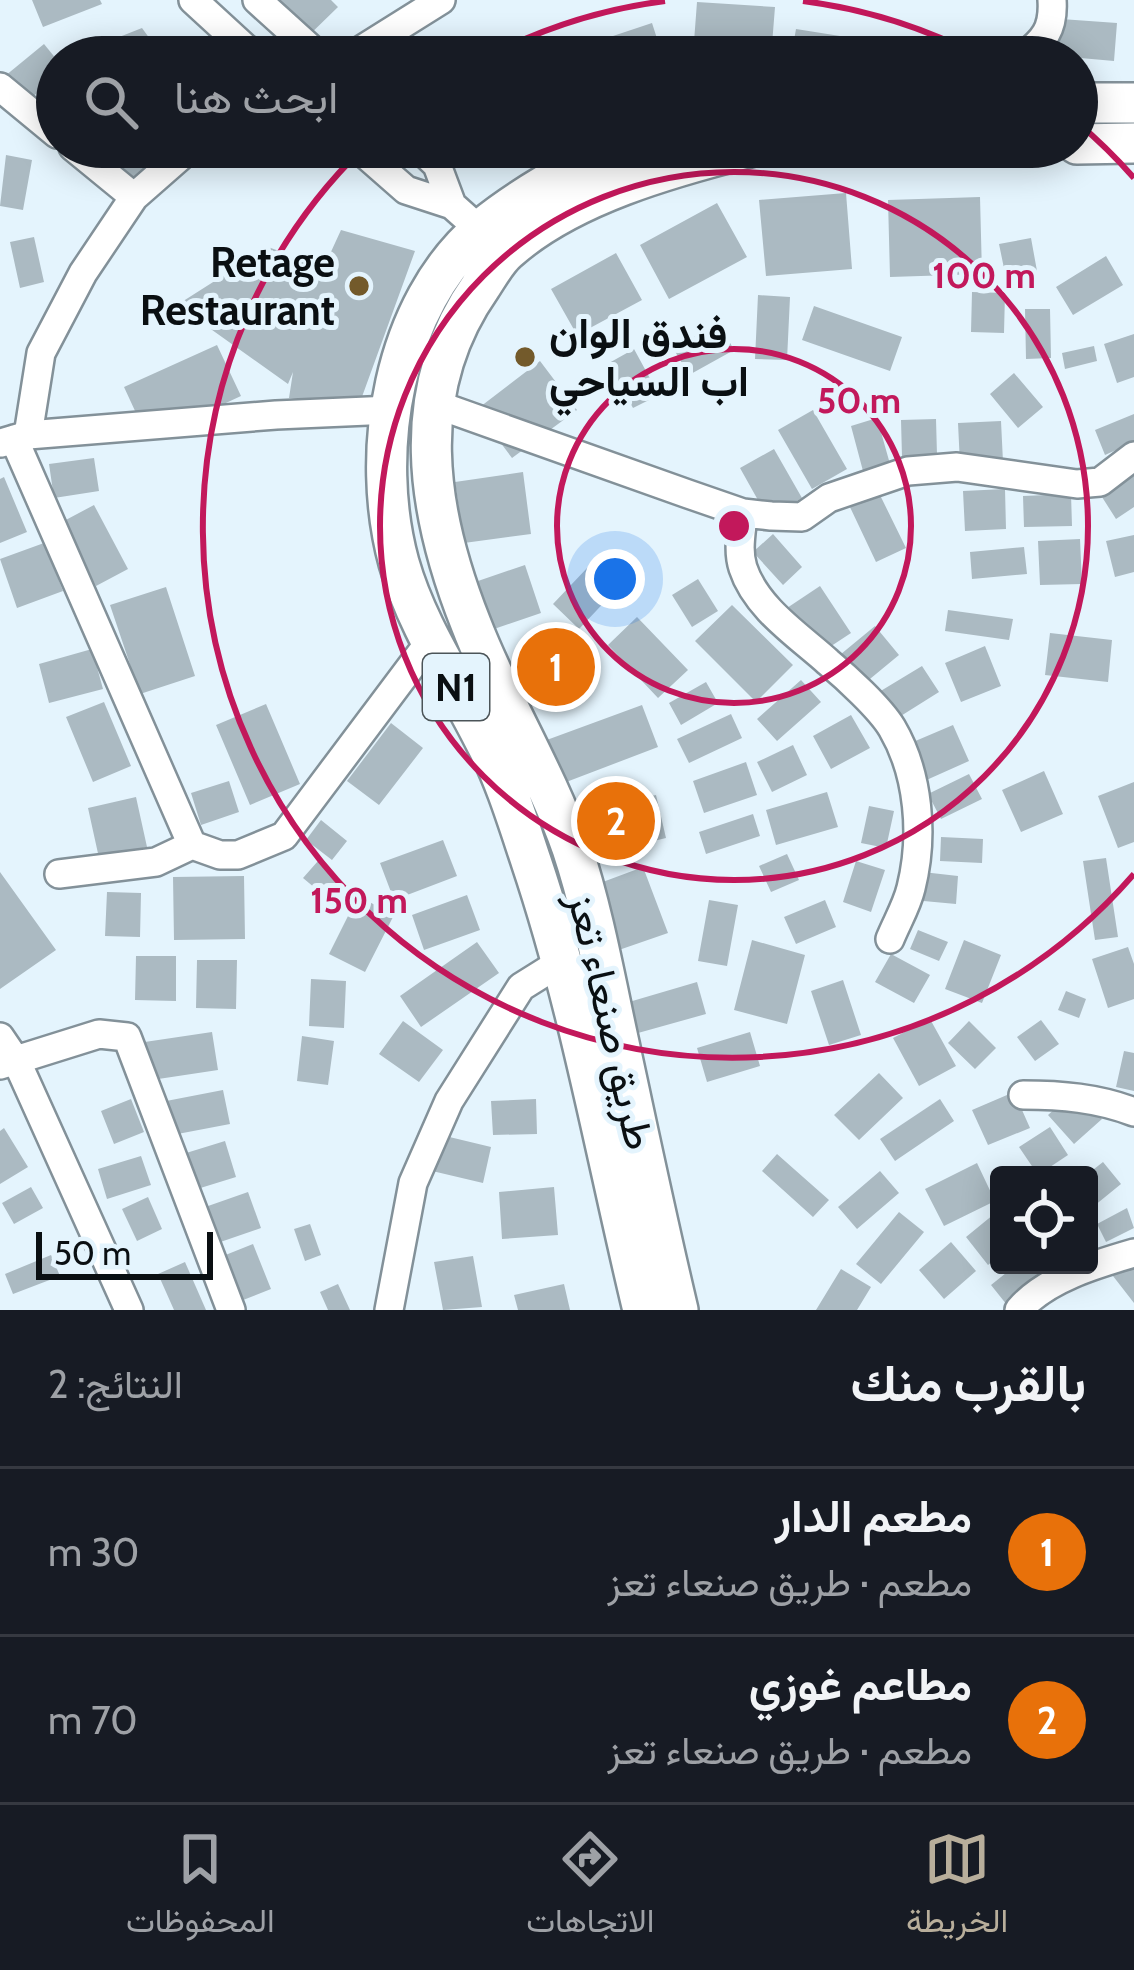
<!DOCTYPE html>
<html lang="ar">
<head>
<meta charset="utf-8">
<style>
	:root { --surface:#171b24; --page:#20242c; --text:#f1f3f6; --muted:#9ea1a6; --line:#363941; --accent:#b8ae9b }
	body { margin:0; font-family:Cabin,Vazirmatn,sans-serif; background:var(--page); color:var(--text); direction:rtl }
	.controls { position:absolute; right:36px; bottom:36px; display:grid; overflow:hidden; border-radius:12px; box-shadow:0 6px 30px #0003 }
	.controls button { width:108px; height:108px; display:grid; place-items:center; padding:0; border:0; border-bottom:3px solid var(--line); background:var(--surface); color:var(--text); font:60px sans-serif }
	.scale { position:absolute; left:36px; bottom:30px; width:177px; box-sizing:border-box; padding-left:12px; border:6px solid #0a0f12; border-top:0; font-size:33px; line-height:42px; white-space:nowrap; color:#0a0f12; -webkit-text-stroke:9px #e4f4fd; paint-order:stroke }
	.you { position:absolute; left:615px; top:579px; width:42px; height:42px; margin:-30px; border:9px solid #fff; border-radius:50%; background:#1a73e8; box-shadow:0 0 0 18px #1a73e833 }
	.badge { display:grid; place-items:center; width:78px; height:78px; border-radius:50%; background:var(--accent); color:#fff; font-size:39px; font-weight:700 }
	.pin { position:absolute; translate:-50% -50%; border:6px solid #fff; box-shadow:0 3px 12px #0006 }
	.list { margin:0; padding:0; list-style:none }
	h2 { display:flex; justify-content:space-between; align-items:center; height:156px; margin:0; padding:0 48px; font-size:51px }
	h2 small { font-size:39px; font-weight:400; color:var(--muted) }
	.list li { display:grid; grid-template-columns:78px 1fr auto; gap:36px; align-items:center; box-sizing:border-box; height:168px; padding:0 48px; border-top:3px solid var(--line) }
	.list b { display:block; font-size:45px; white-space:nowrap }
	.list p { margin:0; font-size:39px; white-space:nowrap; color:var(--muted) }
	.list em { font-size:39px; font-style:normal; color:var(--muted) }
	.icon { flex:none; width:66px; height:66px; fill:none; stroke:currentColor; stroke-width:2; stroke-linecap:round; stroke-linejoin:round }
	.map { position:relative; flex:none; width:1134px; height:1310px; overflow:hidden; direction:ltr }
	.search { position:absolute; background:var(--surface); box-shadow:0 6px 30px #0003; left:36px; right:36px; top:36px; height:132px; display:flex; align-items:center; gap:30px; box-sizing:border-box; padding:0 42px; border-radius:66px; color:var(--muted); font-size:45px }
	.sheet { height:492px; background:var(--surface) }
	nav { display:flex; justify-content:space-around; align-items:center; box-sizing:border-box; height:168px; border-top:3px solid var(--line); background:var(--surface); font-size:33px; color:var(--muted) }
	nav a { display:grid; justify-items:center; gap:6px }
	nav .on { color:var(--accent) }
	.map>svg:first-child { display:block }
	.building { fill:#abbac2 }
	.lines { fill:none; stroke-linecap:round; stroke-linejoin:round }
	.minor-casing { stroke:#839199; stroke-width:32 }
	.highway-casing { stroke:#839199; stroke-width:44 }
	.minor { stroke:#fff; stroke-width:27 }
	.highway { stroke:#fff; stroke-width:39 }
	.ring { fill:none; stroke:#c2185b; stroke-width:6 }
	.poi-dot { fill:#735a2b; stroke:#e4f4fd; stroke-width:4.5 }
	.labels { text-anchor:middle; stroke-width:10; stroke-linejoin:round; paint-order:stroke }
	.shield { fill:#e4f4fd; stroke:#4b5458; stroke-width:3 }
	.shield-label { font-size:39px; font-weight:bold; fill:#0a0f12 }
	.poi-label { font-size:42px; font-weight:bold; fill:#0a0f12; stroke:#e4f4fd; text-anchor:end }
	.street-label { font-size:42px; fill:#0a0f12; stroke:#e4f4fd }
	.centre { fill:#c2185b; stroke:#e4f4fd; stroke-width:6 }
	.ring-label { font-size:36px; text-anchor:middle; font-weight:bold; fill:#c2185b; stroke:#e4f4fd; stroke-width:10; stroke-linejoin:round; paint-order:stroke }
</style>
</head>
<body>
<div class="map">
<svg width="1134" height="1310" viewBox="0 0 1134 1310">
	<rect width="100%" height="100%" fill="#e4f4fd"/>
	<!-- building -->
	<path class="building" d="M 32,0 L 100,0 L 102,4 L 43,27 Z
		M 258,0 L 331,0 L 338,7 L 300,44 Z
		M 697,2 L 775,7 L 771,57 L 693,55 Z
		M 1061,19 L 1117,23 L 1114,61 L 1058,56 Z
		M 652,23 L 663,57 L 567,57 L 565,52 Z
		M 142,28 L 163,57 L 107,57 L 99,45 Z
		M 796,29 L 953,54 L 953,57 L 859,57 L 793,46 Z
		M 44,44 L 57,60 L 57,77 L 26,102 L 5,76 Z
		M 121,147 L 177,147 L 122,187 L 103,160 Z
		M 6,155 L 32,160 L 23,210 L 0,206 Z
		M 846,193 L 852,269 L 766,276 L 759,200 Z
		M 980,197 L 982,274 L 890,277 L 888,200 Z
		M 717,203 L 747,257 L 669,299 L 640,245 Z
		M 341,230 L 415,251 L 359,405 L 289,398 L 293,372 L 288,384 L 177,305 L 268,247 L 324,267 Z
		M 34,237 L 44,282 L 20,288 L 10,242 Z
		M 1031,238 L 1037,271 L 1006,278 L 999,244 Z
		M 616,253 L 642,300 L 577,335 L 551,289 Z
		M 1106,256 L 1123,285 L 1073,315 L 1056,287 Z
		M 972,292 L 1005,293 L 1004,333 L 971,332 Z
		M 758,295 L 790,297 L 787,360 L 755,359 Z
		M 814,306 L 902,337 L 890,371 L 802,340 Z
		M 1025,309 L 1050,309 L 1051,358 L 1026,359 Z
		M 719,323 L 734,350 L 689,375 L 673,348 Z
		M 1134,334 L 1134,377 L 1117,383 L 1104,344 Z
		M 217,345 L 241,396 L 148,439 L 124,387 Z
		M 1094,346 L 1097,361 L 1065,369 L 1062,353 Z
		M 634,349 L 659,395 L 633,408 L 609,363 Z
		M 540,361 L 577,410 L 512,458 L 476,410 Z
		M 1014,373 L 1043,407 L 1018,428 L 990,394 Z
		M 813,410 L 847,469 L 812,489 L 778,430 Z
		M 1134,414 L 1134,442 L 1105,455 L 1095,430 Z
		M 877,418 L 890,464 L 863,471 L 851,426 Z
		M 936,419 L 937,455 L 902,457 L 901,420 Z
		M 1001,421 L 1003,462 L 960,464 L 958,423 Z
		M 774,449 L 802,498 L 768,518 L 740,468 Z
		M 94,458 L 99,491 L 54,498 L 49,464 Z
		M 1134,460 L 1134,507 L 1116,519 L 1095,486 Z
		M 523,472 L 531,534 L 464,543 L 455,482 Z
		M 4,477 L 27,532 L 0,543 L 0,479 Z
		M 1005,489 L 1006,529 L 965,531 L 963,491 Z
		M 878,491 L 906,548 L 876,562 L 849,505 Z
		M 1071,494 L 1072,526 L 1024,527 L 1023,496 Z
		M 94,505 L 128,569 L 96,586 L 62,522 Z
		M 773,534 L 802,567 L 783,585 L 753,552 Z
		M 1134,535 L 1134,572 L 1115,577 L 1106,541 Z
		M 1080,539 L 1082,584 L 1040,585 L 1038,541 Z
		M 44,543 L 63,591 L 17,608 L 0,559 Z
		M 1024,547 L 1027,574 L 972,579 L 970,552 Z
		M 525,565 L 541,613 L 494,629 L 478,581 Z
		M 588,567 L 614,592 L 579,629 L 553,604 Z
		M 698,579 L 718,611 L 692,627 L 672,595 Z
		M 820,586 L 851,633 L 816,656 L 784,610 Z
		M 166,587 L 195,676 L 140,694 L 110,605 Z
		M 732,605 L 793,665 L 756,702 L 695,641 Z
		M 948,610 L 1013,619 L 1009,640 L 945,631 Z
		M 637,617 L 688,670 L 658,698 L 608,645 Z
		M 875,626 L 899,655 L 859,688 L 835,659 Z
		M 1050,633 L 1112,640 L 1108,682 L 1045,675 Z
		M 985,646 L 1001,686 L 961,702 L 945,663 Z
		M 92,649 L 103,689 L 49,703 L 39,664 Z
		M 922,666 L 939,692 L 896,719 L 879,692 Z
		M 801,680 L 821,702 L 777,741 L 757,719 Z
		M 706,682 L 718,703 L 681,725 L 669,703 Z
		M 104,702 L 131,766 L 93,782 L 66,717 Z
		M 266,704 L 300,784 L 250,805 L 216,725 Z
		M 642,705 L 658,747 L 561,784 L 544,741 Z
		M 731,714 L 742,738 L 689,763 L 677,739 Z
		M 851,715 L 870,748 L 831,769 L 813,736 Z
		M 391,723 L 423,748 L 379,805 L 347,781 Z
		M 953,725 L 969,761 L 922,782 L 906,745 Z
		M 793,745 L 807,775 L 772,792 L 757,762 Z
		M 746,762 L 757,795 L 704,813 L 693,781 Z
		M 1044,771 L 1063,814 L 1021,832 L 1002,790 Z
		M 969,774 L 982,799 L 941,819 L 928,794 Z
		M 229,781 L 239,812 L 201,825 L 191,793 Z
		M 1134,782 L 1134,842 L 1118,848 L 1098,796 Z
		M 827,792 L 838,827 L 776,845 L 766,810 Z
		M 656,795 L 666,838 L 588,857 L 578,813 Z
		M 136,797 L 147,847 L 99,858 L 88,808 Z
		M 869,806 L 894,811 L 886,848 L 861,843 Z
		M 753,814 L 760,836 L 706,854 L 699,832 Z
		M 321,820 L 347,841 L 332,860 L 306,840 Z
		M 941,837 L 983,839 L 982,863 L 940,861 Z
		M 443,840 L 457,876 L 394,900 L 380,863 Z
		M 787,854 L 799,880 L 771,892 L 759,866 Z
		M 1106,858 L 1118,937 L 1095,940 L 1083,861 Z
		M 318,861 L 341,882 L 327,898 L 303,878 Z
		M 856,861 L 885,870 L 871,912 L 843,902 Z
		M 643,867 L 668,933 L 616,951 L 592,886 Z
		M 905,870 L 958,876 L 956,904 L 902,899 Z
		M 0,872 L 56,950 L 0,989 Z
		M 244,876 L 245,939 L 174,940 L 173,877 Z
		M 107,892 L 141,893 L 140,937 L 105,936 Z
		M 467,895 L 480,930 L 424,950 L 412,915 Z
		M 358,896 L 394,915 L 365,972 L 329,954 Z
		M 709,900 L 738,905 L 727,966 L 698,961 Z
		M 825,900 L 836,927 L 796,944 L 784,917 Z
		M 918,930 L 948,942 L 939,961 L 910,949 Z
		M 752,940 L 805,955 L 787,1024 L 734,1010 Z
		M 964,940 L 1001,955 L 982,1003 L 945,989 Z
		M 477,942 L 499,973 L 421,1027 L 400,996 Z
		M 1128,947 L 1134,964 L 1134,999 L 1108,1008 L 1092,959 Z
		M 891,954 L 930,975 L 914,1003 L 875,982 Z
		M 136,956 L 176,956 L 176,1001 L 135,1000 Z
		M 197,960 L 237,960 L 236,1009 L 196,1008 Z
		M 311,979 L 346,981 L 344,1028 L 309,1026 Z
		M 843,980 L 861,1035 L 829,1045 L 811,991 Z
		M 697,982 L 706,1014 L 638,1033 L 629,1002 Z
		M 1066,991 L 1086,999 L 1079,1018 L 1058,1010 Z
		M 930,1019 L 956,1066 L 919,1086 L 893,1038 Z
		M 1041,1020 L 1059,1044 L 1035,1061 L 1017,1037 Z
		M 403,1021 L 443,1050 L 419,1082 L 379,1054 Z
		M 969,1021 L 996,1048 L 975,1069 L 948,1043 Z
		M 212,1032 L 218,1070 L 145,1081 L 138,1043 Z
		M 750,1032 L 760,1066 L 707,1082 L 697,1048 Z
		M 302,1036 L 334,1041 L 328,1085 L 297,1081 Z
		M 1124,1051 L 1134,1053 L 1134,1091 L 1116,1087 Z
		M 879,1073 L 903,1098 L 859,1140 L 834,1115 Z
		M 223,1090 L 230,1124 L 167,1136 L 161,1102 Z
		M 1076,1090 L 1102,1119 L 1074,1144 L 1048,1115 Z
		M 1014,1092 L 1030,1128 L 988,1145 L 972,1110 Z
		M 131,1099 L 144,1132 L 114,1144 L 101,1111 Z
		M 536,1099 L 537,1134 L 493,1135 L 491,1101 Z
		M 940,1099 L 954,1121 L 895,1161 L 880,1139 Z
		M 1050,1127 L 1068,1155 L 1038,1175 L 1019,1147 Z
		M 4,1128 L 28,1167 L 0,1184 L 0,1131 Z
		M 437,1134 L 491,1147 L 483,1183 L 428,1170 Z
		M 225,1141 L 236,1177 L 181,1194 L 170,1158 Z
		M 777,1154 L 829,1200 L 813,1217 L 762,1171 Z
		M 141,1156 L 151,1185 L 107,1199 L 98,1169 Z
		M 1103,1162 L 1121,1184 L 1094,1206 L 1089,1201 L 1089,1173 Z
		M 977,1163 L 995,1201 L 944,1226 L 925,1189 Z
		M 880,1171 L 899,1193 L 857,1229 L 838,1207 Z
		M 31,1187 L 43,1208 L 14,1224 L 2,1203 Z
		M 554,1187 L 558,1235 L 502,1239 L 499,1192 Z
		M 248,1192 L 261,1228 L 203,1248 L 191,1212 Z
		M 148,1197 L 162,1229 L 137,1241 L 122,1209 Z
		M 1127,1208 L 1134,1228 L 1106,1242 L 1097,1224 Z
		M 999,1210 L 999,1256 L 988,1265 L 966,1237 Z
		M 899,1212 L 924,1232 L 881,1284 L 856,1264 Z
		M 310,1224 L 321,1255 L 305,1261 L 294,1229 Z
		M 951,1242 L 976,1271 L 944,1299 L 919,1270 Z
		M 253,1244 L 271,1289 L 220,1309 L 203,1264 Z
		M 1134,1245 L 1134,1303 L 1106,1267 Z
		M 51,1255 L 60,1276 L 13,1294 L 5,1274 Z
		M 473,1256 L 482,1307 L 443,1310 L 434,1262 Z
		M 185,1262 L 206,1310 L 174,1310 L 158,1274 Z
		M 1016,1265 L 1041,1265 L 1054,1281 L 1011,1310 L 991,1285 Z
		M 841,1269 L 871,1287 L 857,1310 L 816,1310 Z
		M 338,1284 L 350,1310 L 328,1310 L 320,1292 Z
		M 564,1284 L 570,1310 L 518,1310 L 514,1295 Z"/>
	<g class="lines">
		<defs>
			<path id="minor" d="M 193,0 L 255,57
				M 257,0 L 320,57
				M 350,57 L 441,0
				M 1022,57 C 1044,41 1054,29 1052,0
				M 0,87 L 57,134
				M 73,147 L 134,197
				M 357,147 L 406,190 L 452,205 L 480,230
				M 418,147 L 437,165 L 452,205
				M 435,404 L 688,494 L 743,513 L 771,516 L 802,517 L 829,498 L 908,471 L 957,467 L 1077,484 L 1100,482 L 1134,456
				M 28,435 L 41,353 L 83,273 L 134,197 L 191,147
				M 14,439 L 192,845 L 220,855 L 238,855 L 284,836 L 431,640
				M 1,443 L 28,435 L 276,415 L 391,410
				M 743,513 C 742,530 737,550 743,568 C 756,608 798,635 828,662 C 846,677 880,708 892,728 C 919,774 924,836 911,888 C 907,905 897,922 890,939
				M 59,874 L 156,862 L 192,845
				M 0,1037 L 17,1062 L 129,1310
				M 0,1065 L 99,1034 L 127,1037 L 231,1310
				M 1023,1095 C 1061,1095 1098,1098 1134,1112
				M 389,1310 L 413,1183 L 449,1101 L 521,987 L 561,962
				M 1019,1310 C 1045,1279 1096,1264 1134,1253"/>
			<path id="highway" d="M 1077,103 L 1134,103
				M 1077,144 L 1134,143
				M 614,147 C 569,171 522,196 483,228 C 392,304 369,454 399,563 C 417,627 457,684 486,743 C 505,779 518,822 531,861 C 580,1007 607,1161 643,1310
				M 678,1310 C 656,1218 637,1126 617,1034 C 604,973 592,908 572,848 C 545,771 500,700 471,624 C 426,511 407,391 481,286 C 489,274 497,259 508,250 C 570,195 671,167 750,147"/>
		</defs>
		<!-- minor casing -->
		<use href="#minor" class="minor-casing"/>
		<!-- highway casing -->
		<use href="#highway" class="highway-casing"/>
		<!-- minor -->
		<use href="#minor" class="minor"/>
		<!-- highway -->
		<use href="#highway" class="highway"/>
	</g>
	<!-- distance rings -->
	<g class="ring">
		<circle cx="734" cy="526" r="177"/>
		<circle cx="734" cy="526" r="354"/>
		<path d="M1134 874A530 530 0 1 1 363 148M489 56A530 530 0 0 1 665 1M803 1A530 530 0 0 1 979 56M1078 123A530 530 0 0 1 1134 178"/>
	</g>
	<!-- markers -->
	<g class="poi-dot">
		<circle cx="359" cy="286" r="12"/>
		<circle cx="525" cy="357" r="12"/>
	</g>
	<g class="labels">
		<!-- shield labels -->
		<rect class="shield" x="423" y="654" width="66" height="66" rx="9"/>
		<g class="shield-label">
			<text x="456" y="701">N1</text>
		</g>
		<!-- poi labels -->
		<g class="poi-label">
			<text x="335" y="277">Retage<tspan x="335" dy="48">Restaurant</tspan></text>
			<text x="549" y="348" text-anchor="start">فندق الوان<tspan x="549" dy="48">اب السياحي</tspan></text>
		</g>
		<!-- street labels -->
		<g class="street-label">
			<text transform="translate(612 1021) rotate(77)" y="15">طريق صنعاء تعز</text>
		</g>
	</g>
	<circle cx="734" cy="526" r="18" class="centre"/>
	<g class="ring-label">
		<text x="984" y="288">100 m</text>
		<text x="859" y="413">50 m</text>
		<text x="359" y="913">150 m</text>
	</g>
</svg>
<div class="controls">
<button><svg class="icon" aria-label="locate" viewBox="0 0 24 24"><circle cx="12" cy="12" r="6"/><path d="M12 2v4M12 18v4M2 12h4M18 12h4"/></svg></button>
</div>
<div class="scale">50 m</div>
<div class="you"></div>
<div class="pin badge" style="left:556px;top:667px;background:#e8710a">1</div>
<div class="pin badge" style="left:616px;top:821px;background:#e8710a">2</div>
<div class="search"><svg class="icon" aria-label="search" viewBox="0 0 24 24"><circle cx="10" cy="10" r="6"/><path d="M15 15l6 6"/></svg>ابحث هنا</div>
</div>
<section class="sheet">
<h2>بالقرب منك<small>النتائج: 2</small></h2>
<ul class="list">
<li><span class="badge" style="background:#e8710a">1</span><div><b>مطعم الدار</b><p>مطعم · طريق صنعاء تعز</p></div><em>30 m</em></li>
<li><span class="badge" style="background:#e8710a">2</span><div><b>مطاعم غوزي</b><p>مطعم · طريق صنعاء تعز</p></div><em>70 m</em></li>
</ul>
</section>
<nav>
<a class="on"><svg class="icon" aria-label="map" viewBox="0 0 24 24"><path d="M3 6l6-2 6 2 6-2v14l-6 2-6-2-6 2zM9 4v14M15 6v14"/></svg>الخريطة</a>
<a><svg class="icon" aria-label="directions" viewBox="0 0 24 24"><path d="M12 3l9 9-9 9-9-9zM9 14v-3h6M13 9l2 2-2 2"/></svg>الاتجاهات</a>
<a><svg class="icon" aria-label="saved" viewBox="0 0 24 24"><path d="M7 4h10v16l-5-4-5 4z"/></svg>المحفوظات</a>
</nav>
</body>
</html>
